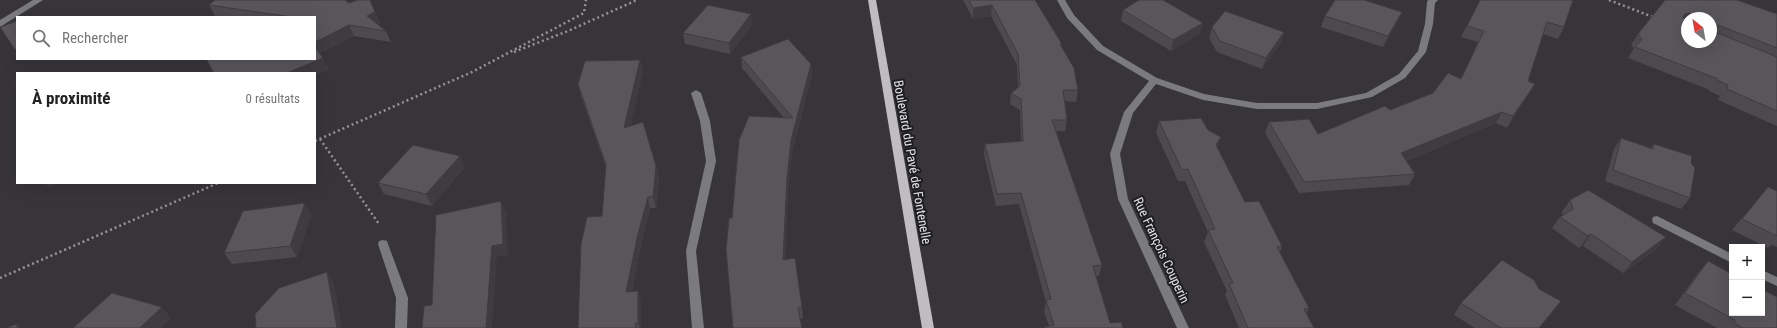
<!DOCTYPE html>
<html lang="fr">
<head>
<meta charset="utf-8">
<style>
	:root { --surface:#fff; --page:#f6f6f6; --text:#222; --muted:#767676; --line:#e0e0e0 }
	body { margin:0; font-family:"Roboto Condensed",sans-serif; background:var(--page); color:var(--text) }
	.controls { position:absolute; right:12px; bottom:12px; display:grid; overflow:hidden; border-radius:0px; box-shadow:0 4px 16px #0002 }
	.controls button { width:36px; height:36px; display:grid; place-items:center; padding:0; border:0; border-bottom:1px solid var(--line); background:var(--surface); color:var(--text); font:20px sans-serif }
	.compass { position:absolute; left:1681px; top:12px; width:36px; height:36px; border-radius:50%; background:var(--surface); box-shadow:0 4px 16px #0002; rotate:329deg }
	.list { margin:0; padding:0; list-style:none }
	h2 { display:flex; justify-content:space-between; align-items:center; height:52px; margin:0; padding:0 16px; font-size:17px }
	h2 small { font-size:13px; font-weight:400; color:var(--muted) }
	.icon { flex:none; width:22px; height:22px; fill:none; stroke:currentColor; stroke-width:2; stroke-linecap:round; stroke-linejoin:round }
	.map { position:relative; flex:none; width:1777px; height:328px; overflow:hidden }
	.search { position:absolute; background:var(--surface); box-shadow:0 4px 16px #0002; left:16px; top:16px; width:300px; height:44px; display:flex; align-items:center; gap:10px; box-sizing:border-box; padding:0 14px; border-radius:0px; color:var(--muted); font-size:15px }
	.panel { position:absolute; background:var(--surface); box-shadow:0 4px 16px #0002; left:16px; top:72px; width:300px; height:112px; border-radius:0px }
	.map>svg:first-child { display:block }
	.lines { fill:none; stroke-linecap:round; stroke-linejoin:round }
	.path { stroke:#969498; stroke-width:2.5; stroke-dasharray:2 3; stroke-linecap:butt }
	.minor { fill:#7b7a7c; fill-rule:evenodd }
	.major { fill:#bfbdc2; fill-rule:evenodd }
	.wall { fill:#4c4a4e; fill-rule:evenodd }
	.shaded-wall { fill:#3e3c40 }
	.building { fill:#58565b; stroke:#3e3c40; fill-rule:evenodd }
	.labels { text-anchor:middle; stroke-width:4; stroke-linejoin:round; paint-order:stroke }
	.street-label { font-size:13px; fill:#e4e3e6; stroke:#1e1d1f }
</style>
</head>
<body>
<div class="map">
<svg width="1777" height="328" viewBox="0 0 1777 328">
	<rect width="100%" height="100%" fill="#37353a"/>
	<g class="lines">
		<!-- path -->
		<path class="path" d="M 1609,0 L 1653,17
			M 514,52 L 568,31 L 637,0
			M 320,139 L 379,224
			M 315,141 L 472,72 L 584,13 L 586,0
			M 0,278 L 218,183"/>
		<!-- minor -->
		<path class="minor" d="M 33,0 L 43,0 L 0,27 L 0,20 Z
			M 1057,0 L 1065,0 L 1074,15 L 1103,46 L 1157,78 L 1204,94 L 1257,103 L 1317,103 L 1366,93 L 1399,74 L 1418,51 L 1425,24 L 1427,2 L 1428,0 L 1438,0 L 1435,3 L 1433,24 L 1426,52 L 1405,78 L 1372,97 L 1317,109 L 1257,109 L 1203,100 L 1156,84 L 1133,113 L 1120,154 L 1128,199 L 1189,328 L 1177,328 L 1118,199 L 1110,154 L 1124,112 L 1149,81 L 1097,50 L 1067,18 Z
			M 696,90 L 701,93 L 710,121 L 716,161 L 696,251 L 704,328 L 692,328 L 686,251 L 706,161 L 700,121 L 691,93 Z
			M 1657,216 L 1732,254 L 1732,263 L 1653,223 L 1652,220 L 1653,217 Z
			M 383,240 L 387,241 L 388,244 L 408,298 L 407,328 L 395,328 L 396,298 L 378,244 L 379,241 Z
			M 1762,270 L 1777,277 L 1777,286 L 1762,279 Z"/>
		<!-- major -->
		<path class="major" d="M 868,0 L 876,0 L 934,328 L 922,328 Z"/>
	</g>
	<!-- wall -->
	<path class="wall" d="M 370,0 L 380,23 L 378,25 L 386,31 L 391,42 L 354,36 L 320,53 L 329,70 L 315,75 L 315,17 L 223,17 L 215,16 L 209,5 L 349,3 Z
		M 963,0 L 1035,0 L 1062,47 L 1078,90 L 1076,102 L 1065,101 L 1067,120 L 1065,131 L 1056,131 L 1102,265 L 1099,276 L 1096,276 L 1110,323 L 1123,328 L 1044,328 L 1044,327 L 1049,326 L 1044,311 L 1046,302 L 1019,204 L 996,206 L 984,155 L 985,144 L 1021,141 L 1020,110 L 1010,104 L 1011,93 L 1018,87 L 1017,65 L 991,16 L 973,19 Z
		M 1480,0 L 1564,27 L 1558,39 L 1543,34 L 1528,81 L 1535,84 L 1507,128 L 1496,123 L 1406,161 L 1415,174 L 1409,185 L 1299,193 L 1265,133 L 1269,122 L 1318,134 L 1390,110 L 1433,93 L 1461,79 L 1478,42 L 1461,37 Z
		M 1665,0 L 1777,14 L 1777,126 L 1718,100 L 1720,96 L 1709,91 L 1710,90 L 1628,58 L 1634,48 L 1631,45 L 1638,34 ZM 1687,18 L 1711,18 L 1687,42 Z
		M 1123,10 L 1203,23 L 1200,34 L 1171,51 L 1121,21 Z
		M 1325,16 L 1397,23 L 1383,47 L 1321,27 Z
		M 752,25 L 730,54 L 685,44 L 683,33 Z
		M 1212,27 L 1284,32 L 1281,43 L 1262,69 L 1217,52 L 1209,38 Z
		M 741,57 L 811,64 L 812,75 L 792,152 L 788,190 L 785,260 L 802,307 L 803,318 L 800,319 L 732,218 L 784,118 L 742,68 Z
		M 640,60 L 643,71 L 630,127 L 656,166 L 659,178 L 656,208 L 650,208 L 641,245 L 632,292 L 638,291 L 641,302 L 641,328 L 578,328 L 602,216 L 606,167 L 581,96 L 578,84 Z
		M 1159,121 L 1245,202 L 1282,246 L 1280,252 L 1309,308 L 1306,314 L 1314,328 L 1239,328 L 1225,295 L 1227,291 L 1204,242 L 1208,232 L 1185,181 L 1178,181 L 1156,133 Z
		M 1621,138 L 1650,148 L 1654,144 L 1691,163 L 1690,198 L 1681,209 L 1605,181 L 1614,149 Z
		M 460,156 L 465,167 L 432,206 L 384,194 L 378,183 Z
		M 1768,187 L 1777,191 L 1777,247 L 1771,245 L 1768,248 L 1732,230 Z
		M 1570,200 L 1657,249 L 1623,273 L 1583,246 L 1579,248 L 1552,228 L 1560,217 L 1563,215 L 1562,212 Z
		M 311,215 L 297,257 L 232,264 L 224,253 Z
		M 1708,261 L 1777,328 L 1717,328 L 1675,305 L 1698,273 Z
		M 1461,303 L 1552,313 L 1539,328 L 1475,328 L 1454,315 Z"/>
	<!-- shaded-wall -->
	<path class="shaded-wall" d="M 992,5 L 991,16 L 973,19 L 973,8 Z
		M 375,12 L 380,23 L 372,27 L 367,16 Z
		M 1402,12 L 1397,23 L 1383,47 L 1388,36 Z
		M 1689,13 L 1682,24 L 1678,25 L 1685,14 Z
		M 751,14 L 752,25 L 730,54 L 729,43 Z
		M 1203,23 L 1200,34 L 1171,51 L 1173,40 Z
		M 349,25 L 354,36 L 318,54 L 315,49 L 315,42 Z
		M 1284,32 L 1281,43 L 1262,69 L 1266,58 Z
		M 323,58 L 329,70 L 315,75 L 315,73 L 287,73 Z
		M 22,59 L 29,59 L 23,61 Z
		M 640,60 L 643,71 L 627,140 L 624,128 Z
		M 811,64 L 812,75 L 792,152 L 788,190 L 784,271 L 783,260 L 787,178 L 791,140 Z
		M 1535,84 L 1507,128 L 1513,116 Z
		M 1502,112 L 1496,123 L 1395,165 L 1401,153 Z
		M 1221,137 L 1218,148 L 1212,156 L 1216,145 Z
		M 460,156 L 465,167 L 432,206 L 426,194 Z
		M 656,166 L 659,178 L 656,208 L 653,197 Z
		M 44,183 L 59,183 L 48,187 Z
		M 648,197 L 650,208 L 641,245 L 630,304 L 626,292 L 638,234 Z
		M 501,201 L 506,213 L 508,255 L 497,257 L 492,328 L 486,328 L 492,246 Z
		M 305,203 L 311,215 L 297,257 L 290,246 Z
		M 1591,234 L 1583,246 L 1579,248 L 1588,236 Z
		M 1666,237 L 1657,249 L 1623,273 L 1632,262 Z
		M 327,272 L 334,283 L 342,328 L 336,328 Z
		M 638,291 L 641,302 L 641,328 L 640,328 L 638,323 Z
		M 162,307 L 171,318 L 161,328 L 140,328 Z
		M 17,324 L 21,328 L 17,328 Z"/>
	<!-- building -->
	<path class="building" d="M 215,0 L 345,0 L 349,3 L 358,0 L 370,0 L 375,12 L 367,16 L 386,31 L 349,25 L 315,42 L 315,17 L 292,17 L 209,5 Z
		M 969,0 L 1035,0 L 1062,44 L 1060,44 L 1074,68 L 1078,90 L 1063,90 L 1067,120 L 1052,120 L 1102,265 L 1093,266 L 1110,323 L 1121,322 L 1123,328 L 1045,328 L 1044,327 L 1054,325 L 1046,300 L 1051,299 L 1021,193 L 997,194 L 985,144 L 1023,141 L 1021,99 L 1011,93 L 1020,86 L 1018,54 L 992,5 L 973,8 Z
		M 1139,0 L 1163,0 L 1203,23 L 1173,40 L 1123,10 Z
		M 1335,0 L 1364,0 L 1402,12 L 1388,36 L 1325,16 Z
		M 1480,0 L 1573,0 L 1564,27 L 1547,22 L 1528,81 L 1535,84 L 1513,116 L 1502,112 L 1401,153 L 1415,174 L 1304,182 L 1269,122 L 1309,119 L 1318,134 L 1385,106 L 1390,110 L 1433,93 L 1448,73 L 1461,79 L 1484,31 L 1467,26 Z
		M 1665,0 L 1737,0 L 1777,14 L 1777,48 L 1718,25 L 1717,29 L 1714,31 L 1715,32 L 1777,57 L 1777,111 L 1727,89 L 1728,85 L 1717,80 L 1718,79 L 1635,47 L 1642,39 L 1638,34 ZM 1689,13 L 1696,17 L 1696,18 L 1711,18 L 1711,42 L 1687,42 L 1687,20 L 1683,17 L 1685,14 Z
		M 708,5 L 751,14 L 729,43 L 683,33 Z
		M 1225,11 L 1284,32 L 1266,58 L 1220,41 L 1212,27 Z
		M 17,21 L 17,49 L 15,50 L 0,27 Z
		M 788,39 L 811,64 L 791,140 L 787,178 L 783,260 L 795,258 L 802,307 L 798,308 L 802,328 L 733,328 L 726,250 L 729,218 L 732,218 L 739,140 L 749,116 L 793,118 L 741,57 Z
		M 315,47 L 323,58 L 287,73 L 214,73 L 206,59 L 315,59 Z
		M 640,60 L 624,128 L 643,122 L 656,166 L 653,197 L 648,197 L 638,234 L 626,292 L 638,291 L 638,323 L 635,324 L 636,328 L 578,328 L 581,244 L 587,217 L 602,216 L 606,165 L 578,84 L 585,61 Z
		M 1201,118 L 1208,130 L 1221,137 L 1216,145 L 1245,202 L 1259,201 L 1282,246 L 1277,247 L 1309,308 L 1304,309 L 1314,328 L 1248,328 L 1229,284 L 1233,283 L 1208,230 L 1215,229 L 1188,169 L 1182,170 L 1159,121 Z
		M 1621,138 L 1653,149 L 1654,144 L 1692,156 L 1691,163 L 1695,168 L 1690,198 L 1613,170 Z
		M 413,145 L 460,156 L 426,194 L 378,183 Z
		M 1768,187 L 1777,191 L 1777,236 L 1742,219 Z
		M 1588,190 L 1666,237 L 1632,262 L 1591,234 L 1588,236 L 1560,217 L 1573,209 L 1570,200 Z
		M 501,201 L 503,244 L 492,246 L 486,328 L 422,328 L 424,306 L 432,305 L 436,215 Z
		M 305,203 L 290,246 L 224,253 L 243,211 Z
		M 1502,260 L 1534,280 L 1539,289 L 1561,301 L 1539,328 L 1501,328 L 1461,303 Z
		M 1708,261 L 1732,274 L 1732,313 L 1762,313 L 1762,289 L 1777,297 L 1777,328 L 1743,328 L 1734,323 L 1735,320 L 1685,293 Z
		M 327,272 L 337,328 L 256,328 L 255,314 L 279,288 Z
		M 112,293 L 162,307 L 140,328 L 73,328 Z
		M 17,324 L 17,328 L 6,328 Z"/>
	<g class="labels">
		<!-- street labels -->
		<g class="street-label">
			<text transform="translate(913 162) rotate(80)" y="5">Boulevard du Pavé de Fontenelle</text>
			<text transform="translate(1162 250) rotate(65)" y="5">Rue François Couperin</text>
		</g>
	</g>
</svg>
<div class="controls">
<button>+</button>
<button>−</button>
</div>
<svg class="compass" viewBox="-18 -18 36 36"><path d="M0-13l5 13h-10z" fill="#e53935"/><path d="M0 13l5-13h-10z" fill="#767676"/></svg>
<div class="search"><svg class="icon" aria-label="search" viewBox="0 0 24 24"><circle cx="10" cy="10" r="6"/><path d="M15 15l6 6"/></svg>Rechercher</div>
<section class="panel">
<h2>À proximité<small>0 résultats</small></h2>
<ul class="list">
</ul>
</section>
</div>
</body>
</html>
